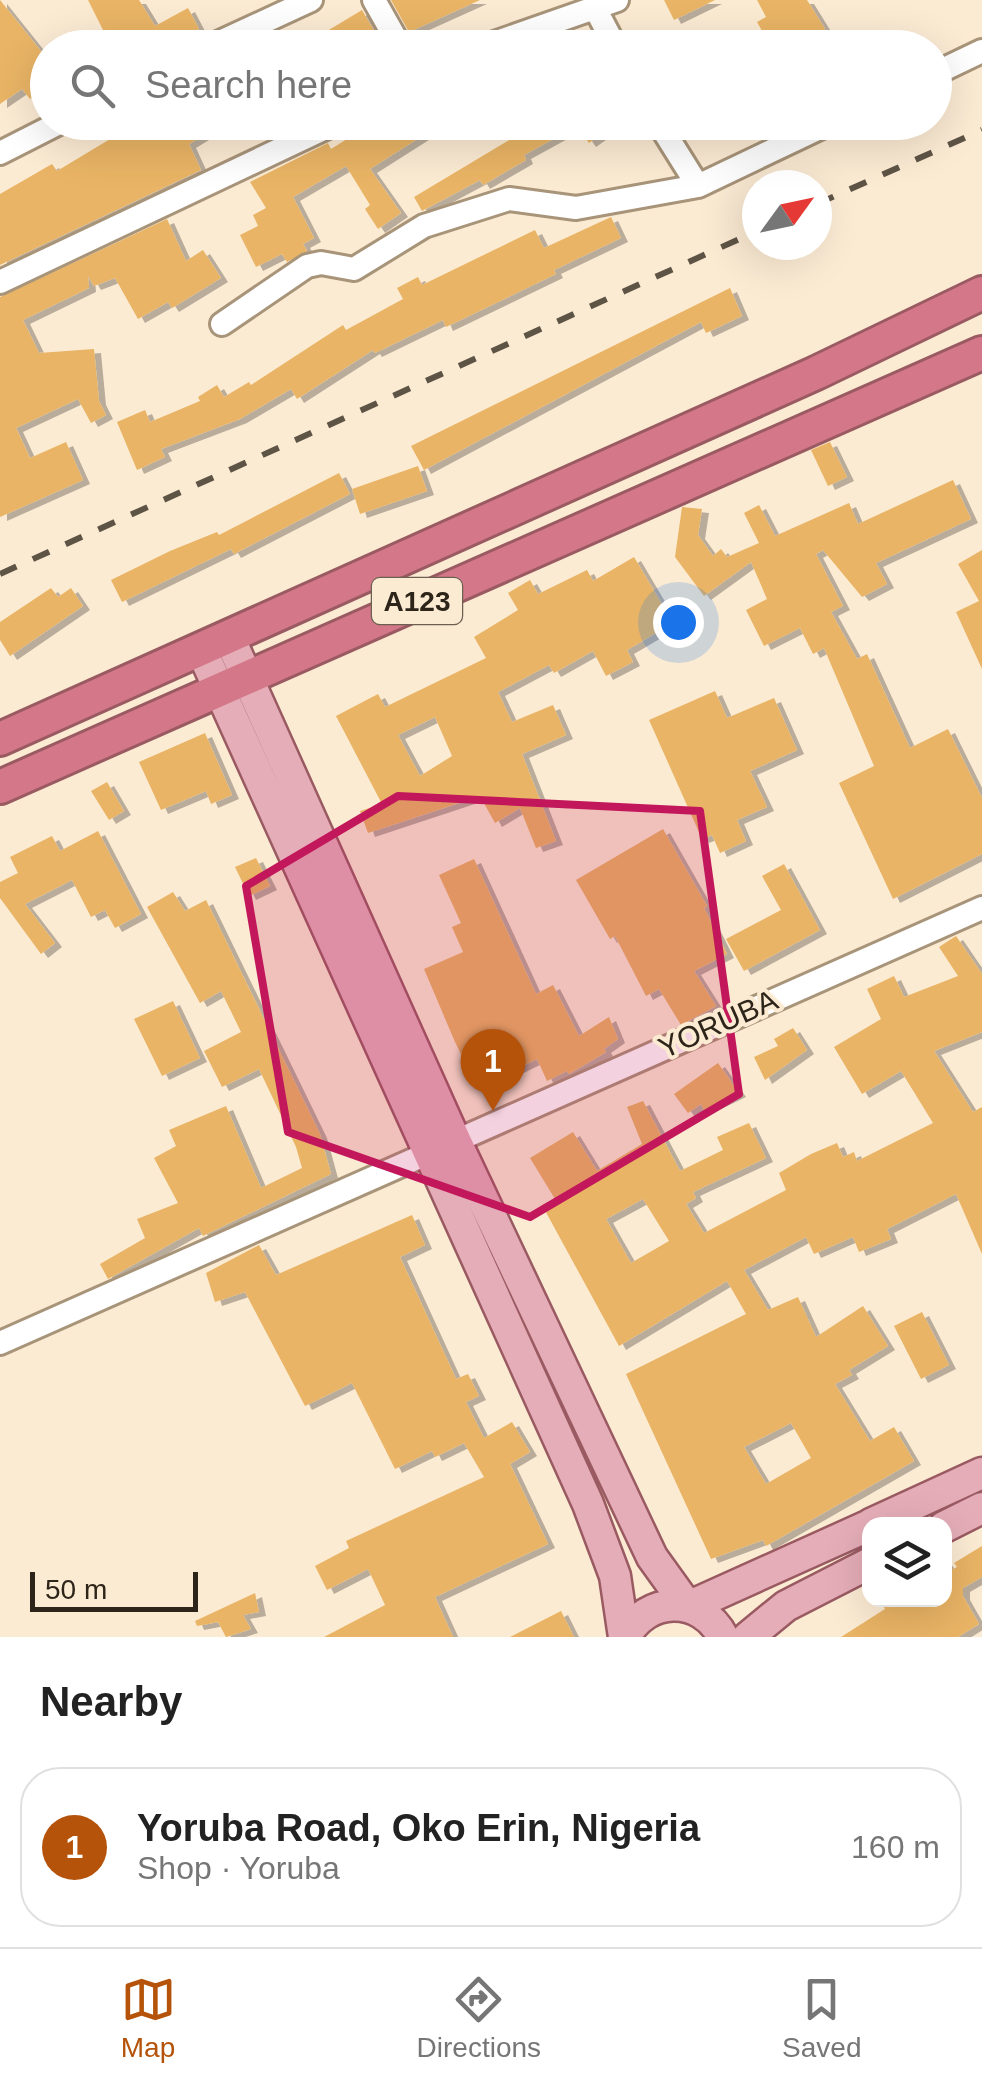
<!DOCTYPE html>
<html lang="en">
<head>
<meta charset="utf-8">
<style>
	:root { --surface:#fff; --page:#f6f6f6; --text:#222; --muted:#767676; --line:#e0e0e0; --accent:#b45309 }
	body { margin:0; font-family:Arial,sans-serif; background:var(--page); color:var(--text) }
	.controls { position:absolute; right:30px; bottom:30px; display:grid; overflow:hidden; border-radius:20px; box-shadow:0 10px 40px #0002 }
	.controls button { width:90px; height:90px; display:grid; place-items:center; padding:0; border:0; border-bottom:2px solid var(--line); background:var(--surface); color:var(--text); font:50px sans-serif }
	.compass { position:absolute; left:742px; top:170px; width:90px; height:90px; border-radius:50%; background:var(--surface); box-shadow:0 10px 40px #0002; rotate:57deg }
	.scale { position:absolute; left:30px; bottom:25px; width:168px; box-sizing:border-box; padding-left:10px; border:5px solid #2d251a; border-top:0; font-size:28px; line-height:35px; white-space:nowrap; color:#2d251a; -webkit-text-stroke:8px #fcebd3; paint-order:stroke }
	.you { position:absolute; left:678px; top:622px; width:35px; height:35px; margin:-25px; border:8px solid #fff; border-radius:50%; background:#1a73e8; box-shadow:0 0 0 15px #1a73e833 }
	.badge { display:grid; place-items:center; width:65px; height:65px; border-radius:50%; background:var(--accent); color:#fff; font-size:32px; font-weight:700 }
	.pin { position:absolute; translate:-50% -82px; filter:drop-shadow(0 2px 5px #0008) }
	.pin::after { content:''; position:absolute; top:52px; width:35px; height:30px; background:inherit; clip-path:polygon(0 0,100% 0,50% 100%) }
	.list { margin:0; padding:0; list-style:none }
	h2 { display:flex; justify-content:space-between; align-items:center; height:130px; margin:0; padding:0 40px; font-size:42px }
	h2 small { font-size:32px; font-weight:400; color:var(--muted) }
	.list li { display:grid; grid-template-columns:65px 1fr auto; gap:30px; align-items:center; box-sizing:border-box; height:160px; margin:0 20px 20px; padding:0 20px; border:2px solid var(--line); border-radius:40px }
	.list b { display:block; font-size:38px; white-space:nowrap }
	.list p { margin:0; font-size:32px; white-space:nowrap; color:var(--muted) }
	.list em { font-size:32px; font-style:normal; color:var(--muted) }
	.icon { flex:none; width:55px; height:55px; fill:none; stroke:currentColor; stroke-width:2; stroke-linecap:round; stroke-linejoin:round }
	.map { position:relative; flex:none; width:982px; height:1637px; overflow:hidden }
	.search { position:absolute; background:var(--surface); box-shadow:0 10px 40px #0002; left:30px; right:30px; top:30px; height:110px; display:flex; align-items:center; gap:25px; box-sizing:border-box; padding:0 35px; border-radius:55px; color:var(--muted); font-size:38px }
	.sheet { height:310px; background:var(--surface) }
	nav { display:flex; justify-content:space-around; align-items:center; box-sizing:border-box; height:140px; border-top:2px solid var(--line); background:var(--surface); font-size:28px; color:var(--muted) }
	nav a { display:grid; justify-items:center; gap:5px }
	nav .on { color:var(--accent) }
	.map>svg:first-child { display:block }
	.building { fill:#e9b465; fill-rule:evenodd; filter:url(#shadow) }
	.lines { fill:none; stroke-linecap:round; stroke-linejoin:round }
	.minor-casing { stroke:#a89479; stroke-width:28 }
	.major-casing { stroke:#9a5a62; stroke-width:35 }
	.highway-casing { stroke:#9a5a62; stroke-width:38 }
	.minor { stroke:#fff; stroke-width:22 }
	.major { stroke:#e5adb8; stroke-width:30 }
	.highway { stroke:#d47789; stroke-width:32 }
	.rail { stroke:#5e5446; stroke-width:6; stroke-dasharray:18 18; stroke-linecap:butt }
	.marked { fill:#c2185b; fill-opacity:0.2; stroke:#c2185b; stroke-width:8; stroke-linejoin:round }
	.labels { text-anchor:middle; stroke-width:8; stroke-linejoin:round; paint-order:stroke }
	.shield { fill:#fcebd3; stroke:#6b6052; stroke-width:2.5 }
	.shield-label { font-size:28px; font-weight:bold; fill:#2d251a }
	.street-label { font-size:30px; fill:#2d251a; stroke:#fcebd3 }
</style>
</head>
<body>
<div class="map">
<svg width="982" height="1637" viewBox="0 0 982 1637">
	<defs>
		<filter id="shadow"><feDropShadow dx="7" dy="4" stdDeviation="0" flood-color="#0004"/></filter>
	</defs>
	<rect width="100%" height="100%" fill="#fcebd3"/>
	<!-- building -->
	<path class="building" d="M 0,0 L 48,60 L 47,112 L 35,95 L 30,99 L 22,89 L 0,104 Z
		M 88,0 L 139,0 L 155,26 L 188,8 L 199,29 L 157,48 L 112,48 Z
		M 391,0 L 480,0 L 409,32 Z
		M 664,0 L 715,0 L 674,20 Z
		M 757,0 L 807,0 L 825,29 L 794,48 L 772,48 L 757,22 L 766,17 Z
		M 362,10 L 381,43 L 372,48 L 299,48 Z
		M 150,122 L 225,122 L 189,144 L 201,170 L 0,265 L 0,194 L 52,164 L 57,171 L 130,127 L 133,133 Z
		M 374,122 L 444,122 L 370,169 L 401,213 L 378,229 L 365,209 L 370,205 L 346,166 L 293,197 L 314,238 L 303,244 L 307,251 L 287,262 L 282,254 L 256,267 L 240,235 L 258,226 L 253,215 L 266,208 L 250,182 L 328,143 L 331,149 Z
		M 539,122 L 619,122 L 589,143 L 577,126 L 524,155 L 526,160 L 483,185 L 480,180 L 422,211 L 414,197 Z
		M 611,217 L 621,238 L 554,270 L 556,274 L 446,327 L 443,320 L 375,353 L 373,350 L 297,399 L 291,389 L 240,419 L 161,449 L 165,457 L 137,470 L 117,422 L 145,410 L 150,422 L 200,401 L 198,397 L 217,385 L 224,397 L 249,382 L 251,385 L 343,325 L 346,330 L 403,299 L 397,288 L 418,277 L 422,285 L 535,230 L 544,248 Z
		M 167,219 L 186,261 L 203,250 L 221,278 L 172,308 L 168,302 L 138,319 L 115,278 L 94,286 L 88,276 L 89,288 L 23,320 L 39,353 L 94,349 L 99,401 L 106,415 L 91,423 L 78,399 L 16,428 L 30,458 L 66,442 L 83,480 L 0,517 L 0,297 Z
		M 730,288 L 742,316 L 706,333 L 701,322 L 424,470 L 411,446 Z
		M 830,442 L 847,477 L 828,486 L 811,450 Z
		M 418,466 L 427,491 L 360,514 L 352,489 Z
		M 339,473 L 350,494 L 234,554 L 231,549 L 122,602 L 111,580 L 170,551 L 217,532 L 219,535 Z
		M 953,480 L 971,519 L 876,563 L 887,584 L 862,597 L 823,550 L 816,554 L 843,606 L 831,612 L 857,659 L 867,654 L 910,748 L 948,729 L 982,798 L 982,854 L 893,899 L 839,783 L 874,766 L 824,648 L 813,654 L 800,628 L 764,646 L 746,610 L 767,599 L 751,562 L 704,596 L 675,557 L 682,507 L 702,509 L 698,535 L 713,556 L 721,549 L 727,557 L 759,543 L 744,513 L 759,505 L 775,536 L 849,503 L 858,524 Z
		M 982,550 L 982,669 L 956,612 L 979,601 L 958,564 Z
		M 634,557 L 673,623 L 627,650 L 633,662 L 606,676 L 593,651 L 554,673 L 549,665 L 498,692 L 512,722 L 553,705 L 566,735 L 522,754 L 556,841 L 536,848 L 520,808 L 495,823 L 480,796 L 368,833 L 360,811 L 382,804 L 336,716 L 378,694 L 385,707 L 486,658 L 474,637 L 518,610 L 508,593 L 530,580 L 538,594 L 587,570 L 593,581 ZM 435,717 L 452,756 L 420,776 L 398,735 Z
		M 51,588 L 58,597 L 71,588 L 83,606 L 10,656 L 0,640 L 0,622 Z
		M 715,691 L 727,718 L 774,698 L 797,750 L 750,771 L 767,807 L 737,820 L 746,841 L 720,853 L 712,835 L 702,839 L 649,720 Z
		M 205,733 L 232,795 L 211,804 L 206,791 L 161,810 L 139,762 Z
		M 107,782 L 124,811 L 109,820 L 91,791 Z
		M 663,829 L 707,906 L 704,908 L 727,954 L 694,971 L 716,1006 L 681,1025 L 659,989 L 646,996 L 615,936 L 610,939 L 576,880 Z
		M 98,831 L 141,914 L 115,928 L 105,910 L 91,917 L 72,880 L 25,904 L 55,943 L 41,954 L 0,898 L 0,882 L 18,873 L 10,857 L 52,836 L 60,851 Z
		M 256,858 L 270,886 L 249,896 L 235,867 Z
		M 474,859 L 536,994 L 553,985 L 579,1036 L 609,1017 L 618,1039 L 604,1049 L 606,1052 L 569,1074 L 567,1071 L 547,1081 L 537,1059 L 478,1088 L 455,1042 L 424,969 L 463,952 L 452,927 L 461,923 L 439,875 Z
		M 784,864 L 820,930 L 744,971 L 726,939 L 781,910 L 762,876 Z
		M 173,892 L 185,911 L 206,900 L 320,1134 L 331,1174 L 203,1236 L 199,1228 L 108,1279 L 100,1264 L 145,1238 L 137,1219 L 178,1203 L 154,1158 L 176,1146 L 169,1130 L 226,1106 L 261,1188 L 302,1168 L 296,1147 L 259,1069 L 222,1087 L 204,1051 L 241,1032 L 221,991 L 200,1003 L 147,907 Z
		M 956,936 L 982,974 L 982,1032 L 934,1051 L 973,1112 L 982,1107 L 982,1254 L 956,1194 L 887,1229 L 891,1239 L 859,1252 L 853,1237 L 814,1254 L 806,1237 L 744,1270 L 768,1310 L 798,1297 L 816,1337 L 863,1306 L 888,1346 L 849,1370 L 852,1375 L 835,1384 L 870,1441 L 894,1427 L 914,1461 L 766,1546 L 763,1540 L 711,1559 L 626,1374 L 746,1314 L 727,1281 L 619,1346 L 542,1205 L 555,1199 L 530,1158 L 573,1132 L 597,1171 L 642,1144 L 627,1107 L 643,1101 L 680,1171 L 723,1150 L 717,1137 L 749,1123 L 766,1158 L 693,1192 L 696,1198 L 686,1204 L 704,1233 L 786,1190 L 779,1173 L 811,1154 L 837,1143 L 843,1157 L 854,1152 L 857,1161 L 933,1123 L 901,1071 L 862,1094 L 834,1047 L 881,1019 L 867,989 L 894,976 L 904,997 L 958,976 L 939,947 ZM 643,1199 L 669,1241 L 631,1263 L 606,1219 ZM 791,1423 L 811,1458 L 766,1484 L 744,1447 Z
		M 173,1001 L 200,1058 L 162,1076 L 134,1019 Z
		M 793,1028 L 807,1050 L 765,1080 L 754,1057 L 778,1046 L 774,1039 Z
		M 718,1063 L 739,1093 L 704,1110 L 701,1104 L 688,1113 L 674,1094 Z
		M 412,1215 L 425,1245 L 400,1257 L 456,1379 L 468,1374 L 479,1396 L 466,1402 L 484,1438 L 512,1422 L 530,1452 L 510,1464 L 548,1544 L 435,1597 L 453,1637 L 324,1637 L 385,1605 L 368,1569 L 327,1590 L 315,1566 L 349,1548 L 346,1541 L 484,1477 L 464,1443 L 435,1457 L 432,1451 L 395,1469 L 352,1383 L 305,1406 L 245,1292 L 215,1302 L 206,1273 L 259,1245 L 276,1275 Z
		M 922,1312 L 949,1365 L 921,1379 L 894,1326 Z
		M 982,1546 L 982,1577 L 963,1588 L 963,1596 L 979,1624 L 958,1637 L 841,1637 L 885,1609 L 880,1600 L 944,1600 L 944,1560 L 951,1570 L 957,1567 L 954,1563 Z
		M 255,1593 L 259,1612 L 243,1615 L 251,1629 L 226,1637 L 218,1622 L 197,1626 L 195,1621 Z
		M 561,1611 L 574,1637 L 510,1637 Z"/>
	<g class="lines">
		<defs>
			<path id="minor" d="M 374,0 L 401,48
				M 596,10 L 616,48
				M 207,48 L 311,0
				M 480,48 L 617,0
				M 934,74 L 982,51
				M 658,122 L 698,186 L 832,122
				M 0,153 L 61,122
				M 0,282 L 338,122
				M 222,324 L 307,266 L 321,263 L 354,269 L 424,226 L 509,199 L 576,208 L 698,186
				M 0,1343 L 982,908"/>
			<path id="major" d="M 229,637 L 455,1140 L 652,1557 L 688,1607 L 870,1525
				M 201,649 L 588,1504 L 615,1576 L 624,1637
				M 871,1524 L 982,1473
				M 944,1527 L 982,1508
				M 625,1637 C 646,1596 701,1594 723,1637
				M 748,1637 L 786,1606 L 870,1563"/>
			<path id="highway" d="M 0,739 L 816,373 L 982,293
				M 0,787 L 982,353"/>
		</defs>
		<!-- minor casing -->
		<use href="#minor" class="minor-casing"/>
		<!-- major casing -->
		<use href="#major" class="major-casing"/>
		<!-- highway casing -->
		<use href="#highway" class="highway-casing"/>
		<!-- minor -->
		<use href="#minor" class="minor"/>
		<!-- major -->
		<use href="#major" class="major"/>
		<!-- highway -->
		<use href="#highway" class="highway"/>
		<!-- rail -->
		<path class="rail" d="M 817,204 L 982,130
			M 0,574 L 757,231"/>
	</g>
	<!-- marked area -->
	<path class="marked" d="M 398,796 L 700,811 L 739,1094 L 530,1217 L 288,1132 L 246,886 Z"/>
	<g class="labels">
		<!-- shield labels -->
		<rect class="shield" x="372" y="578" width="90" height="46" rx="8"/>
		<g class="shield-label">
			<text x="417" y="611">A123</text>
		</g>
		<!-- street labels -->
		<g class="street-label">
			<text transform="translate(718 1024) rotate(-24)" y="10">YORUBA</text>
		</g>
	</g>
</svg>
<div class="controls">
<button><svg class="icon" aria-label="layers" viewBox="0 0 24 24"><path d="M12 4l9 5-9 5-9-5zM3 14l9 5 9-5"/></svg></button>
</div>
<svg class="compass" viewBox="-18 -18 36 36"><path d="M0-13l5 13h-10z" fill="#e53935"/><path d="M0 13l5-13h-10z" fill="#767676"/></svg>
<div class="scale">50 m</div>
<div class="you"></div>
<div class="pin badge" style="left:493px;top:1111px">1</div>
<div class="search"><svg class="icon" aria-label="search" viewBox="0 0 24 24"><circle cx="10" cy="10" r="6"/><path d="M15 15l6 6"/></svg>Search here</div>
</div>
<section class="sheet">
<h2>Nearby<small></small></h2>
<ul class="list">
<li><span class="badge">1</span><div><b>Yoruba Road, Oko Erin, Nigeria</b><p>Shop · Yoruba</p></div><em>160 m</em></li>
</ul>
</section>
<nav>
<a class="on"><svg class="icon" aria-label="map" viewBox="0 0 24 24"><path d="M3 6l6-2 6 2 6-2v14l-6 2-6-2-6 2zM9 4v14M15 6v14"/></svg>Map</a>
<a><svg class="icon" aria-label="directions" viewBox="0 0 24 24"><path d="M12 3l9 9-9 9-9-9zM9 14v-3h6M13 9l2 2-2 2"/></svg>Directions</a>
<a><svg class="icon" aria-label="saved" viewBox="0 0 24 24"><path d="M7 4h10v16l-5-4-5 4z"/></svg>Saved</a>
</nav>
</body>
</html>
